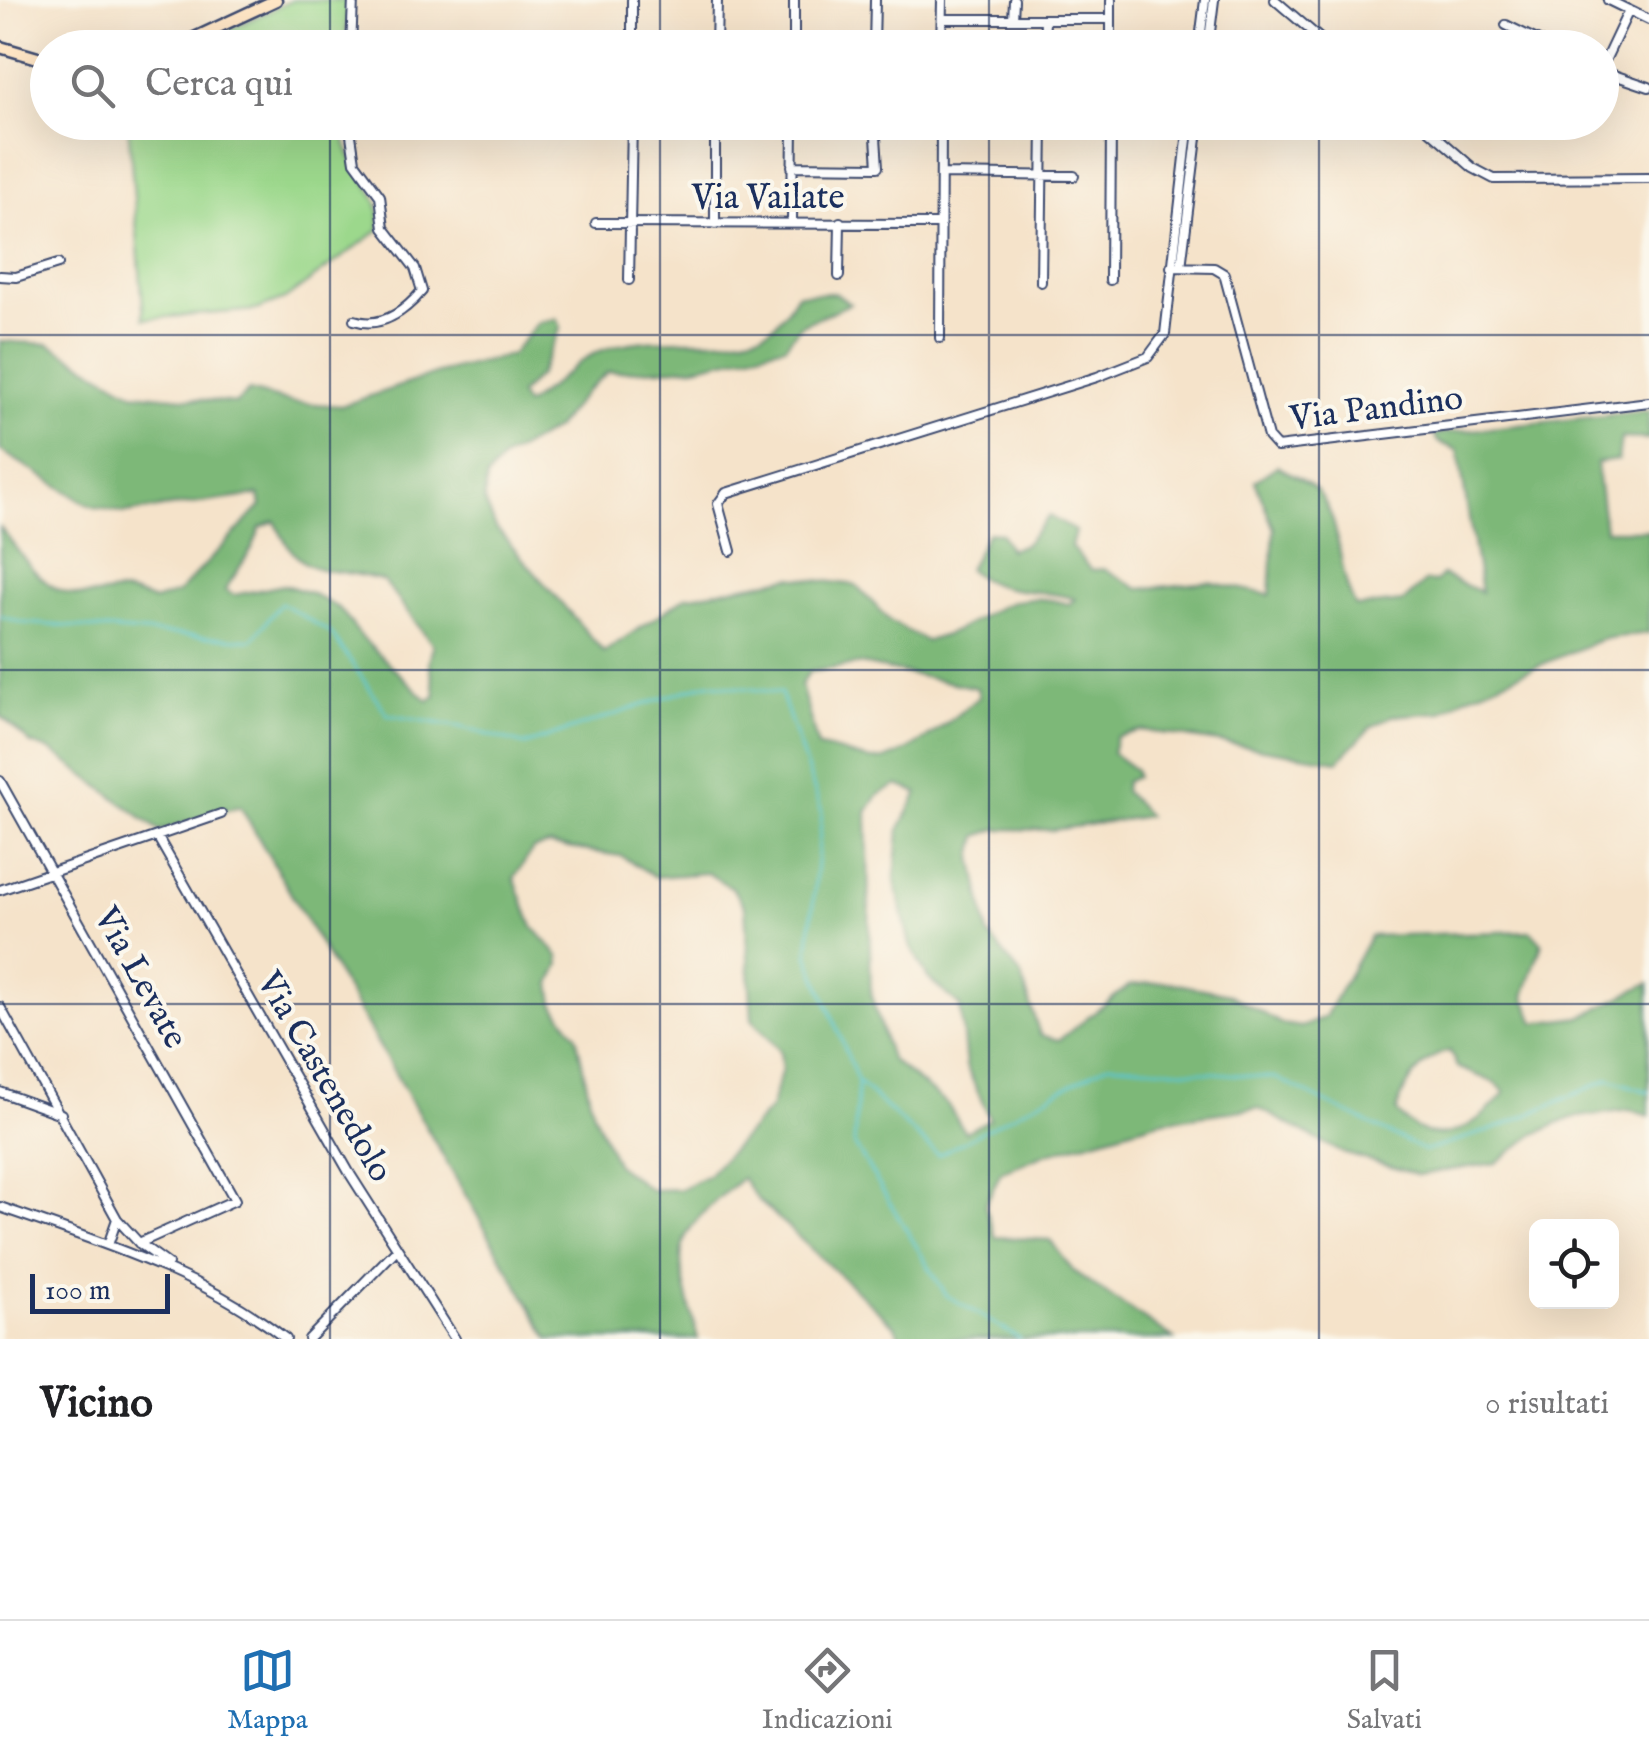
<!DOCTYPE html>
<html lang="it">
<head>
<meta charset="utf-8">
<style>
	:root { --surface:#fff; --page:#f2f2f2; --text:#202124; --muted:#757577; --line:#e0e0e0; --accent:#1f6fb2 }
	body { margin:0; font-family:"IM FELL English",serif; background:var(--page); color:var(--text) }
	.controls { position:absolute; right:30px; bottom:30px; display:grid; overflow:hidden; border-radius:15px; box-shadow:0 10px 40px #0002 }
	.controls button { width:90px; height:90px; display:grid; place-items:center; padding:0; border:0; border-bottom:2px solid var(--line); background:var(--surface); color:var(--text); font:50px sans-serif }
	.scale { position:absolute; left:30px; bottom:25px; width:140px; box-sizing:border-box; padding-left:10px; border:5px solid #1b2f5e; border-top:0; font-size:28px; line-height:35px; white-space:nowrap; color:#1b2f5e; -webkit-text-stroke:8px #fbf7ec; paint-order:stroke }
	.list { margin:0; padding:0; list-style:none }
	h2 { display:flex; justify-content:space-between; align-items:center; height:130px; margin:0; padding:0 40px; font-size:42px }
	h2 small { font-size:32px; font-weight:400; color:var(--muted) }
	.icon { flex:none; width:55px; height:55px; fill:none; stroke:currentColor; stroke-width:2; stroke-linecap:round; stroke-linejoin:round }
	.map { position:relative; flex:none; width:1649px; height:1339px; overflow:hidden }
	.search { position:absolute; background:var(--surface); box-shadow:0 10px 40px #0002; left:30px; right:30px; top:30px; height:110px; display:flex; align-items:center; gap:25px; box-sizing:border-box; padding:0 35px; border-radius:55px; color:var(--muted); font-size:38px }
	.sheet { height:280px; background:var(--surface) }
	nav { display:flex; justify-content:space-around; align-items:center; box-sizing:border-box; height:140px; border-top:2px solid var(--line); background:var(--surface); font-size:28px; color:var(--muted) }
	nav a { display:grid; justify-items:center; gap:5px }
	nav .on { color:var(--accent) }
	.map>svg:first-child { display:block }
	.green { fill:#9cd88c; stroke:#5c8475; stroke-width:2.5 }
	.forest { fill:#7db878; stroke:#4c746b; stroke-width:2.5; fill-rule:evenodd }
	.lines { fill:none; stroke-linecap:round; stroke-linejoin:round }
	.stream { stroke:#59c6cf; stroke-width:2.5 }
	.street-casing { stroke:#3c4a6e; stroke-width:12 }
	.secondary-casing { stroke:#3c4a6e; stroke-width:15 }
	.street { stroke:#fff; stroke-width:8 }
	.secondary { stroke:#fee5c5; stroke-width:10 }
	.grid { fill:none; stroke:#1b2f5e; stroke-width:2.5; stroke-opacity:0.55 }
	.labels { text-anchor:middle; stroke-width:8; stroke-linejoin:round; paint-order:stroke }
	.street-label { font-size:35px; fill:#1b2f5e; stroke:#fbf7ec }
</style>
</head>
<body>
<div class="map">
<svg width="1649" height="1339" viewBox="0 0 1649 1339">
	<rect width="100%" height="100%" fill="#fbf7ec"/>
	<filter id="ink" filterUnits="userSpaceOnUse"><feTurbulence type="fractalNoise" baseFrequency=".01" numOctaves="2"/><feDisplacementMap in="SourceGraphic" scale="20" xChannelSelector="R" yChannelSelector="G"/><feConvolveMatrix kernelMatrix="1 2 1 2 8 2 1 2 1" color-interpolation-filters="sRGB"/></filter>
	<filter id="wash" filterUnits="userSpaceOnUse"><feTurbulence type="fractalNoise" baseFrequency=".0048" numOctaves="4" result="noise"/><feDisplacementMap in="SourceGraphic" scale="40" xChannelSelector="R" yChannelSelector="G"/><feGaussianBlur stdDeviation="2.25" result="paint"/><feColorMatrix in="noise" values="0 0 0 0 0 0 0 0 0 0 0 0 0 0 0 0 0 1.4 0 .05"/><feComposite in="paint" operator="in"/></filter>
	<g filter="url(#wash)">
		<rect width="100%" height="100%" fill="#f5e3ca"/>
		<!-- green -->
		<path class="green" d="M 293,0 L 347,0 L 346,47 L 191,47 Z
			M 128,123 L 345,123 C 338,165 388,188 379,230 L 285,299 L 256,310 L 144,319 Z"/>
		<!-- forest -->
		<path class="forest" d="M 836,293 L 850,304 L 801,325 L 785,346 L 695,367 L 608,372 L 587,390 L 555,429 L 502,459 L 487,477 L 484,500 L 496,528 L 604,652 L 686,597 L 791,577 L 856,585 L 890,621 L 926,641 C 987,626 1001,584 1069,604 L 1075,599 C 1037,587 999,597 968,569 L 988,532 L 1001,533 L 1009,550 L 1025,544 L 1049,516 L 1075,531 L 1071,547 L 1091,570 L 1105,569 L 1139,589 L 1209,582 L 1270,595 L 1274,529 L 1255,481 L 1277,466 C 1289,473 1309,481 1318,492 C 1345,527 1335,570 1356,607 L 1403,602 L 1426,581 L 1436,582 L 1442,575 L 1481,592 L 1458,450 L 1438,442 L 1434,434 L 1649,411 L 1649,439 L 1621,438 L 1618,460 L 1596,463 L 1605,530 L 1649,530 L 1649,633 L 1602,639 L 1465,697 L 1441,712 L 1392,716 L 1371,727 L 1338,761 L 1142,730 L 1116,737 L 1112,753 L 1135,770 L 1136,777 L 1125,782 L 1124,791 L 1148,816 L 1053,830 L 996,829 L 978,836 L 973,857 L 988,934 L 1021,975 L 1040,1035 L 1059,1040 L 1130,985 L 1167,982 L 1229,994 L 1282,1024 L 1302,1027 L 1325,1017 L 1370,936 L 1531,931 L 1542,943 L 1524,996 L 1535,1023 L 1581,1017 L 1649,983 L 1649,1116 L 1630,1110 L 1571,1118 L 1535,1134 L 1496,1163 L 1418,1175 L 1343,1153 L 1258,1108 L 1160,1121 L 1045,1154 L 1001,1172 L 985,1205 L 995,1237 L 1050,1240 L 1073,1271 L 1174,1339 L 902,1339 L 895,1326 L 758,1200 L 742,1178 C 664,1243 675,1245 698,1339 L 549,1339 L 240,806 L 160,831 L 52,751 L 31,744 L 0,715 L 0,527 C 20,552 41,591 76,595 C 112,599 112,583 154,601 L 178,593 L 261,506 L 259,495 L 125,513 L 91,506 L 0,450 L 0,341 L 49,344 L 133,393 L 236,403 L 249,391 L 291,402 L 341,406 L 438,373 L 511,355 L 538,323 L 557,319 L 561,327 L 539,375 L 519,395 L 525,405 C 550,391 576,360 600,351 C 650,331 710,348 761,333 C 777,328 788,308 797,294 ZM 275,521 C 302,585 326,563 384,581 L 433,645 L 429,662 L 436,696 L 428,701 L 362,638 L 340,609 L 311,593 L 284,585 L 234,595 L 225,590 L 253,547 L 260,528 ZM 861,664 L 977,688 L 979,697 C 954,717 905,762 872,760 C 860,759 835,749 818,747 L 801,685 L 809,672 ZM 898,785 L 918,793 L 899,830 L 895,881 L 910,945 L 928,978 L 960,1006 L 966,1066 L 990,1119 L 965,1132 L 947,1104 L 890,1059 L 871,994 L 867,812 L 878,795 ZM 549,845 L 621,856 L 656,877 L 707,873 L 732,888 L 745,907 L 752,1019 L 780,1051 L 782,1069 L 770,1109 L 708,1175 L 680,1189 L 651,1190 L 617,1165 L 593,1113 L 576,1035 L 554,1004 L 551,983 L 560,964 L 559,956 L 533,927 L 514,878 L 533,849 ZM 1450,1051 L 1457,1067 L 1496,1083 L 1505,1093 C 1474,1129 1434,1155 1397,1112 C 1402,1087 1424,1055 1450,1051 Z"/>
		<g class="lines">
			<!-- stream -->
			<path class="stream" d="M 0,616 L 24,623 L 252,640 L 281,603 L 331,633 L 388,715 L 461,727 L 525,745 L 708,683 L 781,693 L 822,812 L 808,955 L 858,1082 L 938,1155 L 1109,1064 L 1276,1078 L 1425,1151 L 1503,1126 L 1609,1079 L 1649,1092
				M 858,1083 L 854,1144 L 946,1295 L 1020,1339"/>
		</g>
	</g>
	<g filter="url(#ink)">
		<g class="lines">
			<defs>
				<path id="street" d="M 632,0 L 632,48
					M 1275,0 L 1331,48
					M 1608,0 L 1649,20
					M 942,19 L 1111,19
					M 1013,19 L 1014,0
					M 1506,25 L 1553,48
					M 351,48 L 353,0
					M 716,48 L 717,0
					M 794,48 L 794,0
					M 874,48 L 875,0
					M 941,48 L 942,0
					M 1044,48 L 1045,19
					M 1111,48 L 1111,0
					M 1199,48 L 1205,0
					M 1208,48 L 1214,0
					M 1602,67 L 1629,10
					M 1602,71 L 1649,87
					M 349,122 L 355,162 L 380,196 L 384,228 L 415,268 L 422,291 C 405,311 381,329 354,320
					M 1420,122 L 1473,168 L 1494,179 L 1649,178
					M 792,166 L 878,167 L 875,122
					M 941,174 L 1074,176
					M 792,221 L 793,122
					M 596,223 L 940,224
					M 715,224 L 715,122
					M 1171,267 L 1214,268 L 1224,274 L 1268,437 L 1277,447 L 1649,402
					M 1181,267 L 1199,122
					M 0,276 L 16,277 L 58,264
					M 839,276 L 840,222
					M 629,280 L 632,122
					M 1110,280 L 1111,122
					M 1041,282 L 1043,122
					M 940,338 L 941,122
					M 731,551 L 718,504 L 726,493 L 1097,377 L 1148,357 L 1165,334 L 1189,122
					M 0,781 L 235,1200 L 139,1243
					M 157,836 L 350,1174 L 455,1339
					M 0,890 L 221,814
					M 0,1007 L 117,1219 L 108,1245
					M 0,1092 L 61,1114
					M 0,1207 C 102,1243 200,1272 286,1339
					M 117,1219 L 139,1243 L 168,1264
					M 309,1339 L 397,1249"/>
				<path id="secondary" d="M 0,47 L 48,61
					M 173,48 L 276,0"/>
			</defs>
			<!-- street casing -->
			<use href="#street" class="street-casing"/>
			<!-- secondary casing -->
			<use href="#secondary" class="secondary-casing"/>
			<!-- street -->
			<use href="#street" class="street"/>
			<!-- secondary -->
			<use href="#secondary" class="secondary"/>
		</g>
	</g>
	<!-- grid -->
	<path class="grid" d="M 330,0 L 330,48M 660,0 L 660,48M 989,0 L 989,48M 1319,0 L 1319,48M 330,122 L 330,1339M 660,122 L 660,1339M 989,122 L 989,1339M 1319,122 L 1319,1339M 0,335 L 1649,335M 0,670 L 1649,670M 0,1004 L 1649,1004"/>
	<g class="labels">
		<!-- street labels -->
		<g class="street-label">
			<text x="768" y="208">Via Vailate</text>
			<text transform="translate(1376 407) rotate(-7)" y="12">Via Pandino</text>
			<text transform="translate(142 977) rotate(61)" y="12">Via Levate</text>
			<text transform="translate(326 1076) rotate(60)" y="12">Via Castenedolo</text>
		</g>
	</g>
</svg>
<div class="controls">
<button><svg class="icon" aria-label="locate" viewBox="0 0 24 24"><circle cx="12" cy="12" r="6"/><path d="M12 2v4M12 18v4M2 12h4M18 12h4"/></svg></button>
</div>
<div class="scale">100 m</div>
<div class="search"><svg class="icon" aria-label="search" viewBox="0 0 24 24"><circle cx="10" cy="10" r="6"/><path d="M15 15l6 6"/></svg>Cerca qui</div>
</div>
<section class="sheet">
<h2>Vicino<small>0 risultati</small></h2>
<ul class="list">
</ul>
</section>
<nav>
<a class="on"><svg class="icon" aria-label="map" viewBox="0 0 24 24"><path d="M3 6l6-2 6 2 6-2v14l-6 2-6-2-6 2zM9 4v14M15 6v14"/></svg>Mappa</a>
<a><svg class="icon" aria-label="directions" viewBox="0 0 24 24"><path d="M12 3l9 9-9 9-9-9zM9 14v-3h6M13 9l2 2-2 2"/></svg>Indicazioni</a>
<a><svg class="icon" aria-label="saved" viewBox="0 0 24 24"><path d="M7 4h10v16l-5-4-5 4z"/></svg>Salvati</a>
</nav>
</body>
</html>
